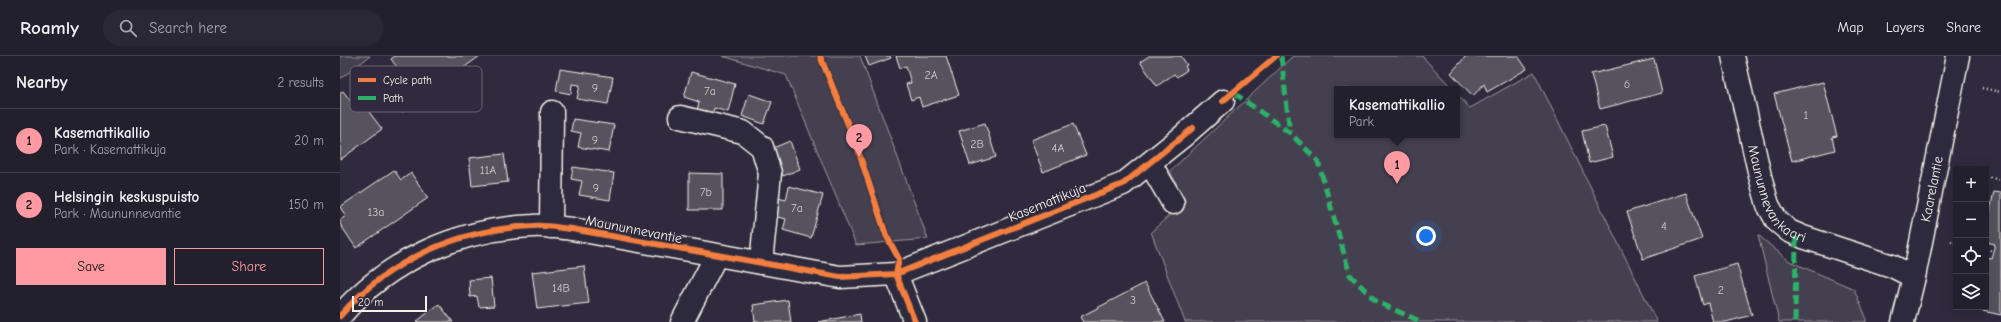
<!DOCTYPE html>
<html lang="en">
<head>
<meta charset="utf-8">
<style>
	:root { --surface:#23202e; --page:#2b2836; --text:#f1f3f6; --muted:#a3a3aa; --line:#403e4a; --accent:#ff9aa2 }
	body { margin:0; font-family:"Comic Neue",sans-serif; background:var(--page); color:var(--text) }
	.controls { position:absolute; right:12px; bottom:12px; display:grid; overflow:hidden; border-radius:0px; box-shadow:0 4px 16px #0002 }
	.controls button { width:36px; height:36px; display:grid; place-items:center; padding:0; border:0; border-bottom:1px solid var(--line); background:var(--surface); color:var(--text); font:20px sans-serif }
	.scale { position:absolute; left:12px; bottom:10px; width:75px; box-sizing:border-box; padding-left:4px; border:2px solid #f4f1e8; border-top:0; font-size:11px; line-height:14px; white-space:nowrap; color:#f4f1e8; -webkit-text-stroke:3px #2f2a3d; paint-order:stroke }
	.you { position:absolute; left:1086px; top:180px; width:14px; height:14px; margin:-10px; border:3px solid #fff; border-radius:50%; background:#1a73e8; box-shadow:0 0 0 6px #1a73e833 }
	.badge { display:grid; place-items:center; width:26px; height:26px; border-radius:50%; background:var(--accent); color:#111; font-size:13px; font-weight:700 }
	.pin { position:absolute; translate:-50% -33px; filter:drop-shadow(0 1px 2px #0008) }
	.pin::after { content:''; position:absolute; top:21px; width:14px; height:12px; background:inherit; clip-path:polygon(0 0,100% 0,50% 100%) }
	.popup { position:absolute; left:994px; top:30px; width:126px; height:52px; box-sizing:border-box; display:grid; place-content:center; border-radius:0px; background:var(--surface); filter:drop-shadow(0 1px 3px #0005); font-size:13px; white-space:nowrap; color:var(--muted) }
	.popup b { font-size:15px; color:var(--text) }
	.popup::after { content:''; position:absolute; left:50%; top:100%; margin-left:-8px; border:8px solid transparent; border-top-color:var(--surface) }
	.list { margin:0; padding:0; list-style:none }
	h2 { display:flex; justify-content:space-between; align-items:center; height:52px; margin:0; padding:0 16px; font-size:17px }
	h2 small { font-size:13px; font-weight:400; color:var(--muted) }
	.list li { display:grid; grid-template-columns:26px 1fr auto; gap:12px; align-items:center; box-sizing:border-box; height:64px; padding:0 16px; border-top:1px solid var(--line) }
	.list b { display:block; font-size:15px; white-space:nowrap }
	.list p { margin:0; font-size:13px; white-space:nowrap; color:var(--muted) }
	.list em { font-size:13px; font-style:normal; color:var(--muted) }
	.actions { display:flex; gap:8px; padding:12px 16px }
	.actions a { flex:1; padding:9px 0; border:1px solid var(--accent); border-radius:0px; text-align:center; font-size:14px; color:var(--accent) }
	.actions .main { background:var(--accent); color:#111 }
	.icon { flex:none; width:22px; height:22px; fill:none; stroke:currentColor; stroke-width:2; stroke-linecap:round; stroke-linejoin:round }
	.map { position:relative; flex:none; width:1661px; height:266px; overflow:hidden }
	header { display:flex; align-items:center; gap:24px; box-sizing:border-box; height:56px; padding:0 20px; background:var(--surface); border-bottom:1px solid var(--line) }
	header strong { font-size:19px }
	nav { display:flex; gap:22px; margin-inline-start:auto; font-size:14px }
	.search { width:280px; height:36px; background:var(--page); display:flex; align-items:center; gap:10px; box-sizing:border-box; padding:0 14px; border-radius:22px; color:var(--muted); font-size:15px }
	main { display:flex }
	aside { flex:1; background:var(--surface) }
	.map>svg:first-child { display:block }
	.green { fill:#454050; stroke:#9c989c }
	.building { fill:#56525f; stroke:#f4f1e8 }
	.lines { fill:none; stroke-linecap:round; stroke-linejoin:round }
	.minor-casing { stroke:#f4f1e8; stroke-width:25 }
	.major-casing { stroke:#f4f1e8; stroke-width:25 }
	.path { stroke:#f4f1e8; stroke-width:2.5; stroke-dasharray:1 3; stroke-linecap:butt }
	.minor { stroke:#2f2a3d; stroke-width:22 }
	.major { stroke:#2f2a3d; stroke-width:22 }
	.quiet { stroke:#2db169; stroke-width:5; stroke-dasharray:10 5; stroke-linecap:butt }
	.cycleway-casing { stroke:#2f2a3d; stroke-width:8 }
	.cycleway { stroke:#f27e40; stroke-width:6 }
	.labels { text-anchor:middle; stroke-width:3; stroke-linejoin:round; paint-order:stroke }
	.number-label { font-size:12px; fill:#ccc9c6 }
	.street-label { font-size:14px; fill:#f4f1e8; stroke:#2f2a3d }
	.key { fill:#2f2a3d; stroke:#6a6670; stroke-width:1 }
	.key-label { font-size:11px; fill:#f4f1e8 }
</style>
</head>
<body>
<header>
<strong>Roamly</strong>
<div class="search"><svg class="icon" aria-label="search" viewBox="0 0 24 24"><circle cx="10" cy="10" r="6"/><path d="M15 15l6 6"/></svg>Search here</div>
<nav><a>Map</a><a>Layers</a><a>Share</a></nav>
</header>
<main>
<aside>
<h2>Nearby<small>2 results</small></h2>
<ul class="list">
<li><span class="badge">1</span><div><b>Kasemattikallio</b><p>Park · Kasemattikuja</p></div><em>20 m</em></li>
<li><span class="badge">2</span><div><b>Helsingin keskuspuisto</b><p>Park · Maununnevantie</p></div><em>150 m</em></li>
</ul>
<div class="actions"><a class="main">Save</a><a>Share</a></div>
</aside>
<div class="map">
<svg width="1661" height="266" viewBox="0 0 1661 266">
	<rect width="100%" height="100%" fill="#2f2a3d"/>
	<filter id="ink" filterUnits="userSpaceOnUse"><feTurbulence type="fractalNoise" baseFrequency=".025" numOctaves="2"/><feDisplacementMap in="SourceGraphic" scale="8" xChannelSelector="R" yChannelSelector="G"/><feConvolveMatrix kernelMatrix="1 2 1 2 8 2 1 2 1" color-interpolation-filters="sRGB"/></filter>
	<g filter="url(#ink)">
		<!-- green -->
		<path class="green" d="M 0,0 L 30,0 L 0,23 Z
			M 382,0 L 520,0 L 588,183 L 516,189 L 446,19 Z
			M 953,0 L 1082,0 L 1113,33 L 997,33 L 997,79 L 1117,79 L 1117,38 L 1130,52 L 1194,16 L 1317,266 L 845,266 L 811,176 L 845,145 L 830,115 Z
			M 1418,179 L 1449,205 L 1514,233 L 1526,261 L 1526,266 L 1439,266 Z"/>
		<!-- building -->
		<path class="building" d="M 55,0 L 140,0 L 62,56 L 44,31 L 62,18 L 51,3 Z
			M 525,0 L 550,0 L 551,2 L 529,10 Z
			M 556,0 L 606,0 L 619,39 L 582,51 L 579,41 L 571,44 L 566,28 L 571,27 L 566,10 L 560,12 Z
			M 809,0 L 841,0 L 847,9 L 845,10 L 847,14 L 837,21 L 834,18 L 817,30 L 800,6 Z
			M 1126,0 L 1178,0 L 1187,13 L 1147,36 L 1144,28 L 1133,40 L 1111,17 Z
			M 1314,3 L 1322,37 L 1260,53 L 1251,18 Z
			M 220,13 L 273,21 L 268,48 L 237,43 L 240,29 L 232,28 L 231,38 L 216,35 Z
			M 351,16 L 395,28 L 388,56 L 374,52 L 372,59 L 357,55 L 359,46 L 344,41 Z
			M 1483,26 L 1497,80 L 1492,81 L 1495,94 L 1452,105 L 1434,38 Z
			M 3,35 L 13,48 L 20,44 L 42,73 L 0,104 L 0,37 Z
			M 409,38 L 432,46 L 424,68 L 402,60 Z
			M 233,63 L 274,69 L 269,96 L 238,91 L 241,77 L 231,75 Z
			M 645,67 L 656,101 L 630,109 L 619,75 Z
			M 733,68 L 746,99 L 703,116 L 691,84 Z
			M 1265,70 L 1273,101 L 1249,107 L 1242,75 Z
			M 450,85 L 460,113 L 443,120 L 433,92 Z
			M 164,98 L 168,126 L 132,130 L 129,102 Z
			M 233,111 L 274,117 L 270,144 L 239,139 L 242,125 L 231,123 Z
			M 54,114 L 61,124 L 71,117 L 88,142 L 16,192 L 0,168 L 0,164 L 6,160 L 0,151 Z
			M 349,117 L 383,118 L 383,154 L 349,154 Z
			M 449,130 L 483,139 L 471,182 L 443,174 L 446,163 L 433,160 L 438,142 L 446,144 Z
			M 1654,136 L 1661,137 L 1661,259 L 1628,252 L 1628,251 L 1646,251 L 1646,201 L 1651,202 L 1655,188 L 1646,186 L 1646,172 Z
			M 1346,137 L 1362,183 L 1303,203 L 1287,156 Z
			M 1397,208 L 1412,259 L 1386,266 L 1373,266 L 1368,247 L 1363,249 L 1355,220 Z
			M 244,210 L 249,247 L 197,253 L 192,216 Z
			M 151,222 L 154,250 L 139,251 L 137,240 L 130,241 L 129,224 Z
			M 805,227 L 825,266 L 743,266 L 740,261 Z
			M 448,244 L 451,266 L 415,266 L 413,249 Z
			M 99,248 L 113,266 L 76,266 Z
			M 520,258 L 521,266 L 478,266 Z"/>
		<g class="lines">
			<defs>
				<g id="minor">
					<path id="s1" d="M 1393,0 L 1420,120 L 1428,149 L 1437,165 L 1449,175 L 1463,181 L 1552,210 L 1574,221"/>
					<path d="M 340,61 L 403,76 L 422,91 L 430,117 L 421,207"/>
					<path d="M 810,107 L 833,147"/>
					<path d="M 211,171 L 212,56"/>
					<path d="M 556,218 L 783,128 L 842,81 L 883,45"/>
					<path d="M 0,260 C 48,204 119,173 193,170 C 206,169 220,172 232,173 L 500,221 L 556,218 L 575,266"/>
					<path d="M 342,266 L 376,200"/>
				</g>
				<g id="major">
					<path id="s2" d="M 1563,266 L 1574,221 L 1618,0"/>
				</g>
			</defs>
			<!-- minor casing -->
			<use href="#minor" class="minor-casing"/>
			<!-- major casing -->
			<use href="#major" class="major-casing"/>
			<!-- path -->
			<path class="path" d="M 1642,32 L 1661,36
				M 1646,121 L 1661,124
				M 1611,185 L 1616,187
				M 1646,193 L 1653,195"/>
			<!-- minor -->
			<use href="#minor" class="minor"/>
			<!-- major -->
			<use href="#major" class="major"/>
			<!-- quiet -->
			<path class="quiet" d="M 941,0 L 950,77
				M 894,37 L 950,77 L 978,105 L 1010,219 L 1037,246 L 1082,266
				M 1455,266 L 1456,178"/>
			<defs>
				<path id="cycleway" d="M 480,0 L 516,88 L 546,179 L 559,203 L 556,218
					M 883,45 L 936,0
					M 556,218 L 783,128 L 853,72
					M 0,260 C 48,204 119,173 193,170 C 206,169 220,172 232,173 L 500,221 L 556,218 L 575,266"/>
			</defs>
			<!-- cycleway casing -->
			<use href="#cycleway" class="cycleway-casing"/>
			<!-- cycleway -->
			<use href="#cycleway" class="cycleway"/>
		</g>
	</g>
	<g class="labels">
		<!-- number labels -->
		<g class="number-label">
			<text x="591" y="23">2A</text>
			<text x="1287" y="32">6</text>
			<text x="255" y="36">9</text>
			<text x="370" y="39">7a</text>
			<text x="1466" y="63">1</text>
			<text x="255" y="88">9</text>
			<text x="637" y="92">2B</text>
			<text x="718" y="96">4A</text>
			<text x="148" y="118">11A</text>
			<text x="256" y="136">9</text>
			<text x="366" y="140">7b</text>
			<text x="457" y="156">7a</text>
			<text x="36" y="160">13a</text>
			<text x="1324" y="174">4</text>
			<text x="221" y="236">14B</text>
			<text x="1381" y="238">2</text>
			<text x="793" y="248">3</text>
		</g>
		<!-- street labels -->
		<g class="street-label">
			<text dy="5" stroke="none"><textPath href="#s2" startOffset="136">Kaarelantie</textPath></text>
			<text dy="5" stroke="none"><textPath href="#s1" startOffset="148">Maununnevankaari</textPath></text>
			<text transform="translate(707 146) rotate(-22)" y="5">Kasemattikuja</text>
			<text transform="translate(294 173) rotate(11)" y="5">Maununnevantie</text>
		</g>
	</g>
	<!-- legend -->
	<rect x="10" y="10" width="132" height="46" rx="6" class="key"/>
	<rect x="18" y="22" width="18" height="4" fill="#f27e40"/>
	<rect x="18" y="40" width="18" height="4" fill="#2db169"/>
	<g class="key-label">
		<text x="43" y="28">Cycle path</text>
		<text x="43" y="46">Path</text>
	</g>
</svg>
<div class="controls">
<button>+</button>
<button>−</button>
<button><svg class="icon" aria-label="locate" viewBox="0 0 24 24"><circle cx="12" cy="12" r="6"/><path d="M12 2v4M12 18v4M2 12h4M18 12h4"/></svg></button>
<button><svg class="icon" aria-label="layers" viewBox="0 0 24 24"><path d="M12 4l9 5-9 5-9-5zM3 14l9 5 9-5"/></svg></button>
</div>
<div class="scale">20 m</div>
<div class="you"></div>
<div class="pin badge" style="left:1057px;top:128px">1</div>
<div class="popup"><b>Kasemattikallio</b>Park</div>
<div class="pin badge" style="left:519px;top:101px">2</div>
</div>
</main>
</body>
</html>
